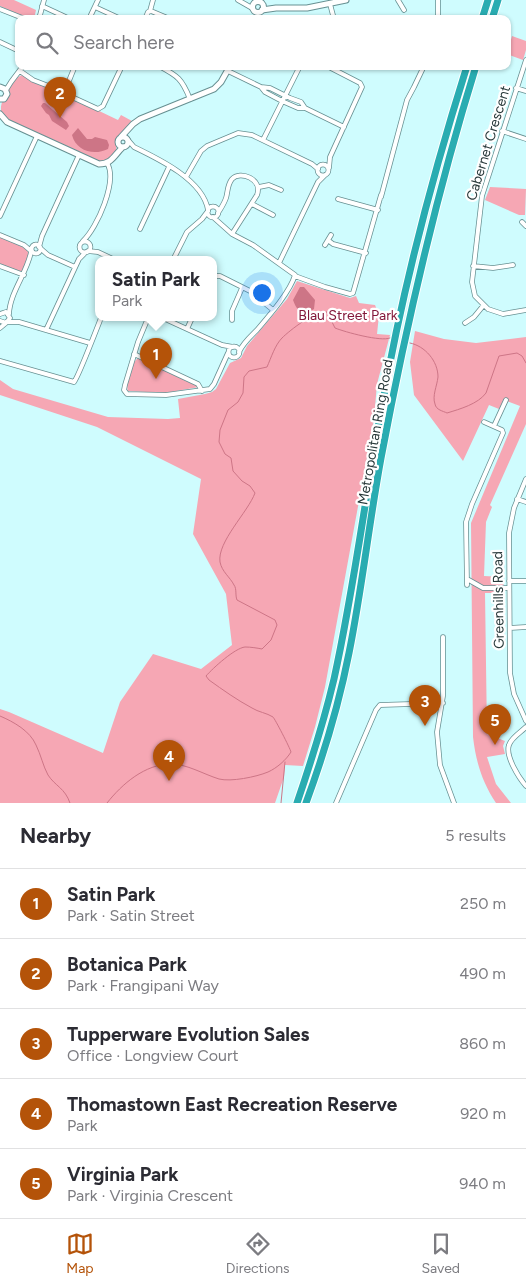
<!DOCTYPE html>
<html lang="en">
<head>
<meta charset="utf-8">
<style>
	:root { --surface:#fff; --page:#f2f2f3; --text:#2b2b33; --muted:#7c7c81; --line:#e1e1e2; --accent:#b45309 }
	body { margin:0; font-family:Figtree,sans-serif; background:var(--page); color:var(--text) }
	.you { position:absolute; left:261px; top:292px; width:18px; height:18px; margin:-12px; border:4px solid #fff; border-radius:50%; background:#1a73e8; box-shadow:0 0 0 8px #1a73e833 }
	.badge { display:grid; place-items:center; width:32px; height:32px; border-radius:50%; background:var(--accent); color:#fff; font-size:16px; font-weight:700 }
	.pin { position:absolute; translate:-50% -41px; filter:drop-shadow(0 1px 2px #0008) }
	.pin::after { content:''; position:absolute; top:26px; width:18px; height:15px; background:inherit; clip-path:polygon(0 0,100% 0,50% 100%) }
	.popup { position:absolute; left:95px; top:256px; width:122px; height:65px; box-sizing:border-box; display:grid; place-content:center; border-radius:10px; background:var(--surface); filter:drop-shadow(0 1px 4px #0005); font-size:16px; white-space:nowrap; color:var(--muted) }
	.popup b { font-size:19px; color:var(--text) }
	.popup::after { content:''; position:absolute; left:50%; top:100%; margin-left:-10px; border:10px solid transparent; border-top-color:var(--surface) }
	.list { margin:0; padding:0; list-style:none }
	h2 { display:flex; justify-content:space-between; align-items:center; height:65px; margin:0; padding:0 20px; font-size:21px }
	h2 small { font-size:16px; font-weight:400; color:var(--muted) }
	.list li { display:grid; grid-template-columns:32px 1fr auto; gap:15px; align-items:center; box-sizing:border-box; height:70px; padding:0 20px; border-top:1px solid var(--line) }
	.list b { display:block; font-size:19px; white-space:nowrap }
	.list p { margin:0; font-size:16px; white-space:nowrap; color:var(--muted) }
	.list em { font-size:16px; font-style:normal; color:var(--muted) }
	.icon { flex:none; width:28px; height:28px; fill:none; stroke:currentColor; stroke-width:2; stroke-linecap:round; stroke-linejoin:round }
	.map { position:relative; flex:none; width:526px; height:803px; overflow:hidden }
	.search { position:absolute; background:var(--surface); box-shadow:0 1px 4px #0004; left:15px; right:15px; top:15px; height:55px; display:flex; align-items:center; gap:12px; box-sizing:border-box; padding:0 18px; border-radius:10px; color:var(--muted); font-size:19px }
	.sheet { height:415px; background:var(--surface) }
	nav { display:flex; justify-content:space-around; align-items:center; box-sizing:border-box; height:70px; border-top:1px solid var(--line); background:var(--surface); font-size:14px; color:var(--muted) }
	nav a { display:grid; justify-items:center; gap:2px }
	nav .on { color:var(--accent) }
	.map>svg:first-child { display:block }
	.green { fill:#f6a7b4 }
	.water { fill:#cd7586 }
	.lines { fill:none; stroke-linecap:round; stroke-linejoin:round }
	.stream { stroke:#cd7586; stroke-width:1 }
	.minor-casing { stroke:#679092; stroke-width:5.5 }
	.tertiary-casing { stroke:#679092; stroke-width:7 }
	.motorway-casing { stroke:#fff; stroke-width:9 }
	.minor { stroke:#fff; stroke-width:4 }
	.tertiary { stroke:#fff; stroke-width:5 }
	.motorway { stroke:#29acb1; stroke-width:7 }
	.labels { text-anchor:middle; stroke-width:4.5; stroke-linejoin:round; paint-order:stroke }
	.street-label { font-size:14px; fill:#28393a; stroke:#fff }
	.park-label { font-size:14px; fill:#83183a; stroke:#fff }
</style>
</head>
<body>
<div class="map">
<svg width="526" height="803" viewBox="0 0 526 803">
	<rect width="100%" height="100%" fill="#cffcfe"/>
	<!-- green -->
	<path class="green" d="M 0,0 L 14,0 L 36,10 L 34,19 L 29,19 L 0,6 Z
		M 512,36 L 526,41 L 526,50 L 523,60 L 507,54 Z
		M 22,75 C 35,83 48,87 61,93 C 81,102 99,111 118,120 L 121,115 L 132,121 L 123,135 L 117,140 L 116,151 L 111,158 L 101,162 L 96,161 L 8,120 C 4,117 1,114 1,110 C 0,100 13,78 22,75 Z
		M 490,187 L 526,189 L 525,215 L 519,215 L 485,200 Z
		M 0,237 C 23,246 36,243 23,271 L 19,271 L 0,264 Z
		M 297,281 L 350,298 L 356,296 L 359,303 L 375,305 L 379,315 L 377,334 L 390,335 L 377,384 L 374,419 L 325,687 L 315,727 L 303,766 L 285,765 L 284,777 L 275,803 L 0,803 L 0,709 L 9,712 L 103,753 L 120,702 L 153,654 L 201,669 L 232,645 L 226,594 L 193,534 L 201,479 L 97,427 L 0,395 L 0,380 L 13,389 L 108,417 L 168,419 L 180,418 L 178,399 L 205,394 L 212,392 L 216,389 L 230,363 L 241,358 L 247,346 L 287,299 Z
		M 415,331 L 444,339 L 476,343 L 526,337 L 526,424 L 490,505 L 492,507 L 486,522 L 484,576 L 503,577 L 504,593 L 485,593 L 487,734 L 505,741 L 503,746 L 505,754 L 487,757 L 496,784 L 511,803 L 496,803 C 482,782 476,762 473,737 L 471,523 L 520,406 L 504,400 L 499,409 L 489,405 L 463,461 L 414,395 L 410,362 Z
		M 138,358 L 198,386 L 199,387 L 165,393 L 128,391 C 125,384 131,363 138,358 Z"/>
	<!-- water -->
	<path class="water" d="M 43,103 L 45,103 L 67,122 L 69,126 L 66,130 L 52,121 L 49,115 L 46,113 L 41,106 Z
		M 78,128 L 87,139 L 92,139 L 95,137 L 107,140 L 109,145 L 108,149 C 94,156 76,151 72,135 Z
		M 300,287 L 304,287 L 315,300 L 314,309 L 307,313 C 298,312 296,308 293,300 Z"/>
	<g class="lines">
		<!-- stream -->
		<path class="stream" d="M 410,343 C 425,346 438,361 438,377 C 437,386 432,396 435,404 C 436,410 443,411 447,413 C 460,409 478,404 486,393 L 499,356 L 517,353 L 522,356 L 526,363
			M 0,716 C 14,722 30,731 36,745 C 41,755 43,766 48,775 C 55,786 65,788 70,803
			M 107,803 C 122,784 145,764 171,764 C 187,764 203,774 219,779 C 231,782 256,777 268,772 C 277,768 286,760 291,752 C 290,748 275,719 273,717 C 267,713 258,712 252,708 C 237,700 223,690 209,680 L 206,676 C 213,668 235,648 245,647 C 251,647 257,648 262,649 L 271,640 L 277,625 L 275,620 L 237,600 C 235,595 237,589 234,585 C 230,577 222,572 220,562 C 217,542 248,512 255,493 L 250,486 L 242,481 L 233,471 L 231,458 L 225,454 L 219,442 L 220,430 L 228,410 L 238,402 L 243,393 L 244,377 L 249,371 L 267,367 C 271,358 275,345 282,338 C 290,330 316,310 327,312 L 335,328 C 345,332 381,342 390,338
			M 281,803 L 285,762"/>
		<defs>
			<path id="minor" d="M 238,0 L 252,8
				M 398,0 L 404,10
				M 438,0 L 438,19
				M 330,4 L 334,19
				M 42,6 L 70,19
				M 95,7 L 121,19
				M 0,9 L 25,19
				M 150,11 L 153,0
				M 39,19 L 44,0
				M 89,19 L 98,0
				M 145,19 L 148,12 L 151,11 L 170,19
				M 0,42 L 19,51
				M 526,60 L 482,196 L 472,282 L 475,296 L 488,309 L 503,314 L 526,310
				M 159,66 C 178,76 182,79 190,99
				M 327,66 L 360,83 L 362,87 L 330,157 L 329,168
				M 20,71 L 33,80 L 46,85 L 98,109 L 103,106 L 122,66
				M 228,71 L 261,87 L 270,88 L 290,98 L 301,102 L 305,108
				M 261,87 L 265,92 L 282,101 L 298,108 L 305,108 L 344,127
				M 414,87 L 424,66
				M 516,88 L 526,91
				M 6,90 L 11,82 L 23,66
				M 64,93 L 75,66
				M 502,131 L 526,139
				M 128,140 L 134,147 C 159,159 203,180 208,210
				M 263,140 L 300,66
				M317.5 170a5.5 5.5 0 1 1 11 0a5.5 5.5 0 1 1-11 0Z
				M 186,177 L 201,151 L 207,146 L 238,133 L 252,135 L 312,164 L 318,169
				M 259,187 L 269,185 L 281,190
				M 381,197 L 407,100 L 414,87
				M 338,199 L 378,210
				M 252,204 L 273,215
				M207.5 212a5.5 5.5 0 1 1 11 0a5.5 5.5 0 1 1-11 0Z
				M 218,213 C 221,208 224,204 226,198 C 228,192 227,185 232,179 C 240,170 263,179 257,195 L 232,234
				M 0,216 L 37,136
				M 213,217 L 232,234 L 253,245 L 295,275 C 290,292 269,316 257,330 C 250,337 243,343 239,352
				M 522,222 L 526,226
				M 140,229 L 169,167
				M 0,235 L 24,245 L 31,251
				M 83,241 C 97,228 118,181 107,163
				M 329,241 L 333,244 L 366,253
				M79.5 247a5.5 5.5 0 1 1 11 0a5.5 5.5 0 1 1-11 0Z
				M31.5 249a4.5 4.5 0 1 1 9 0a4.5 4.5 0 1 1-9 0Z
				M 325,245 L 331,235
				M 39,247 L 42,236 L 79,155
				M 40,248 L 48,255 L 75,267
				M 88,251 L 98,252 L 115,260
				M 173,260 L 187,232 L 202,219 L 208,211
				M 279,263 L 318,182 L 325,175
				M 0,266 L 24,275
				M 473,266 L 493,268 L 513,265
				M 214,276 L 220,276 L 250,291 L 273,310
				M 295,276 L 325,287 L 350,294 L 353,293 L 381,195
				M 0,314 L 6,312 L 10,318 L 6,323 L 0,321
				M 9,314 C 10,292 27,273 31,252
				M 148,318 L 138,342 L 125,385 L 124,390 L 127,394 L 166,395 L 210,389 L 214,384 L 228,353
				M 163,318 L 222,345 L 233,347
				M 232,320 L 232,311 L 242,288
				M 8,322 L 19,322 L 90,343
				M 465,323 L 474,317 L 483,306
				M 0,328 L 6,323
				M 187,329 L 192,318
				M 46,330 L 79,259 L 86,252
				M228.5 352a5.5 5.5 0 1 1 11 0a5.5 5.5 0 1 1-11 0Z
				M 134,354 L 198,384 L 202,391
				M 0,361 L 74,382 C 78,378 97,328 101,318
				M 494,426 L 506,400
				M 526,479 L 514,508 L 509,533 L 510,673 L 514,694 L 526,721
				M 517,499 L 526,502
				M 467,579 L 483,588 L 509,588
				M 509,581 L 526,581
				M 467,585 L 466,522 L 472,504 L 503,433 L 502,430 L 484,422
				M 510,628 L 526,627
				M 443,637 L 443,696 L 437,732 L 440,765 L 454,803
				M 526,727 C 521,732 511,738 509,745 C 505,756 519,778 526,786
				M 336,803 L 376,710 L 380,705 L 443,703"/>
			<path id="tertiary" d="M252.5 7a5.5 5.5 0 1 1 11 0a5.5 5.5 0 1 1-11 0Z
				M 262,10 L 276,8 L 307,8 L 346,0
				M 0,87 L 5,89 L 7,94 L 4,99 L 0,99
				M 0,114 L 7,122 L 99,164 C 112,164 114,155 123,147
				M118 142a5 5 0 1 1 10 0a5 5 0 1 1-10 0Z
				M 121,137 L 133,124 L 140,119 L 214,89 L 221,82 L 230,66"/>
			<path id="motorway" d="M 482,19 L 488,0
				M 492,19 L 498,0
				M 297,803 C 311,762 324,721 334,679 C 354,589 365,497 382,406 C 402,291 432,177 467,66
				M 306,803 C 324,754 339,704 349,653 C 362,589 369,523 381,458 C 406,326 436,195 476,66"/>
		</defs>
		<!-- minor casing -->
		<use href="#minor" class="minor-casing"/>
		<!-- tertiary casing -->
		<use href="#tertiary" class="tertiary-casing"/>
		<!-- motorway casing -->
		<use href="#motorway" class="motorway-casing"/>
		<!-- minor -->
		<use href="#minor" class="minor"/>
		<!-- tertiary -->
		<use href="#tertiary" class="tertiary"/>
		<!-- motorway -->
		<use href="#motorway" class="motorway"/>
	</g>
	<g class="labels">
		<!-- street labels -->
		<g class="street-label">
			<text transform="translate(488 143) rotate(-73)" y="5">Cabernet Crescent</text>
			<text transform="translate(375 432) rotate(-80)" y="5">Metropolitan Ring Road</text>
			<text transform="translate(498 600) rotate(-91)" y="5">Greenhills Road</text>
		</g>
		<!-- park labels -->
		<g class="park-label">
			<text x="348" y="320">Blau Street Park</text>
		</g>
	</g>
</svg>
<div class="you"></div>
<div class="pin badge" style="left:156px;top:379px">1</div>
<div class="popup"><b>Satin Park</b>Park</div>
<div class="pin badge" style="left:60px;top:118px">2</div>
<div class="pin badge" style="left:425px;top:726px">3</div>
<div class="pin badge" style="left:169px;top:781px">4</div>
<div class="pin badge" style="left:495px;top:745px">5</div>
<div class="search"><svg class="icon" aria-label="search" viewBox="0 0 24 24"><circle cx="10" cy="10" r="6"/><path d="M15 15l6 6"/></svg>Search here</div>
</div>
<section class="sheet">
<h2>Nearby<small>5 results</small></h2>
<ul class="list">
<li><span class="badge">1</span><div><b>Satin Park</b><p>Park · Satin Street</p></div><em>250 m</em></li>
<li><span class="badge">2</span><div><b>Botanica Park</b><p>Park · Frangipani Way</p></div><em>490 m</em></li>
<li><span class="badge">3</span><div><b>Tupperware Evolution Sales</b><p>Office · Longview Court</p></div><em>860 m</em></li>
<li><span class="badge">4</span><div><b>Thomastown East Recreation Reserve</b><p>Park</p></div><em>920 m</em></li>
<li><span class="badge">5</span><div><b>Virginia Park</b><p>Park · Virginia Crescent</p></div><em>940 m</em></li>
</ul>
</section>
<nav>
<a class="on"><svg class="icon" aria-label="map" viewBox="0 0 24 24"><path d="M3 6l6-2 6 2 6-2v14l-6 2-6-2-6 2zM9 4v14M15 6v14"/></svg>Map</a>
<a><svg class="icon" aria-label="directions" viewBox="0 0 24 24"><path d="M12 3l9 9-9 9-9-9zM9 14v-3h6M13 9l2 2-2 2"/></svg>Directions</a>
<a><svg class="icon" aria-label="saved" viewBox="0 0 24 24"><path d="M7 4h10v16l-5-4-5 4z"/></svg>Saved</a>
</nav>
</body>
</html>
